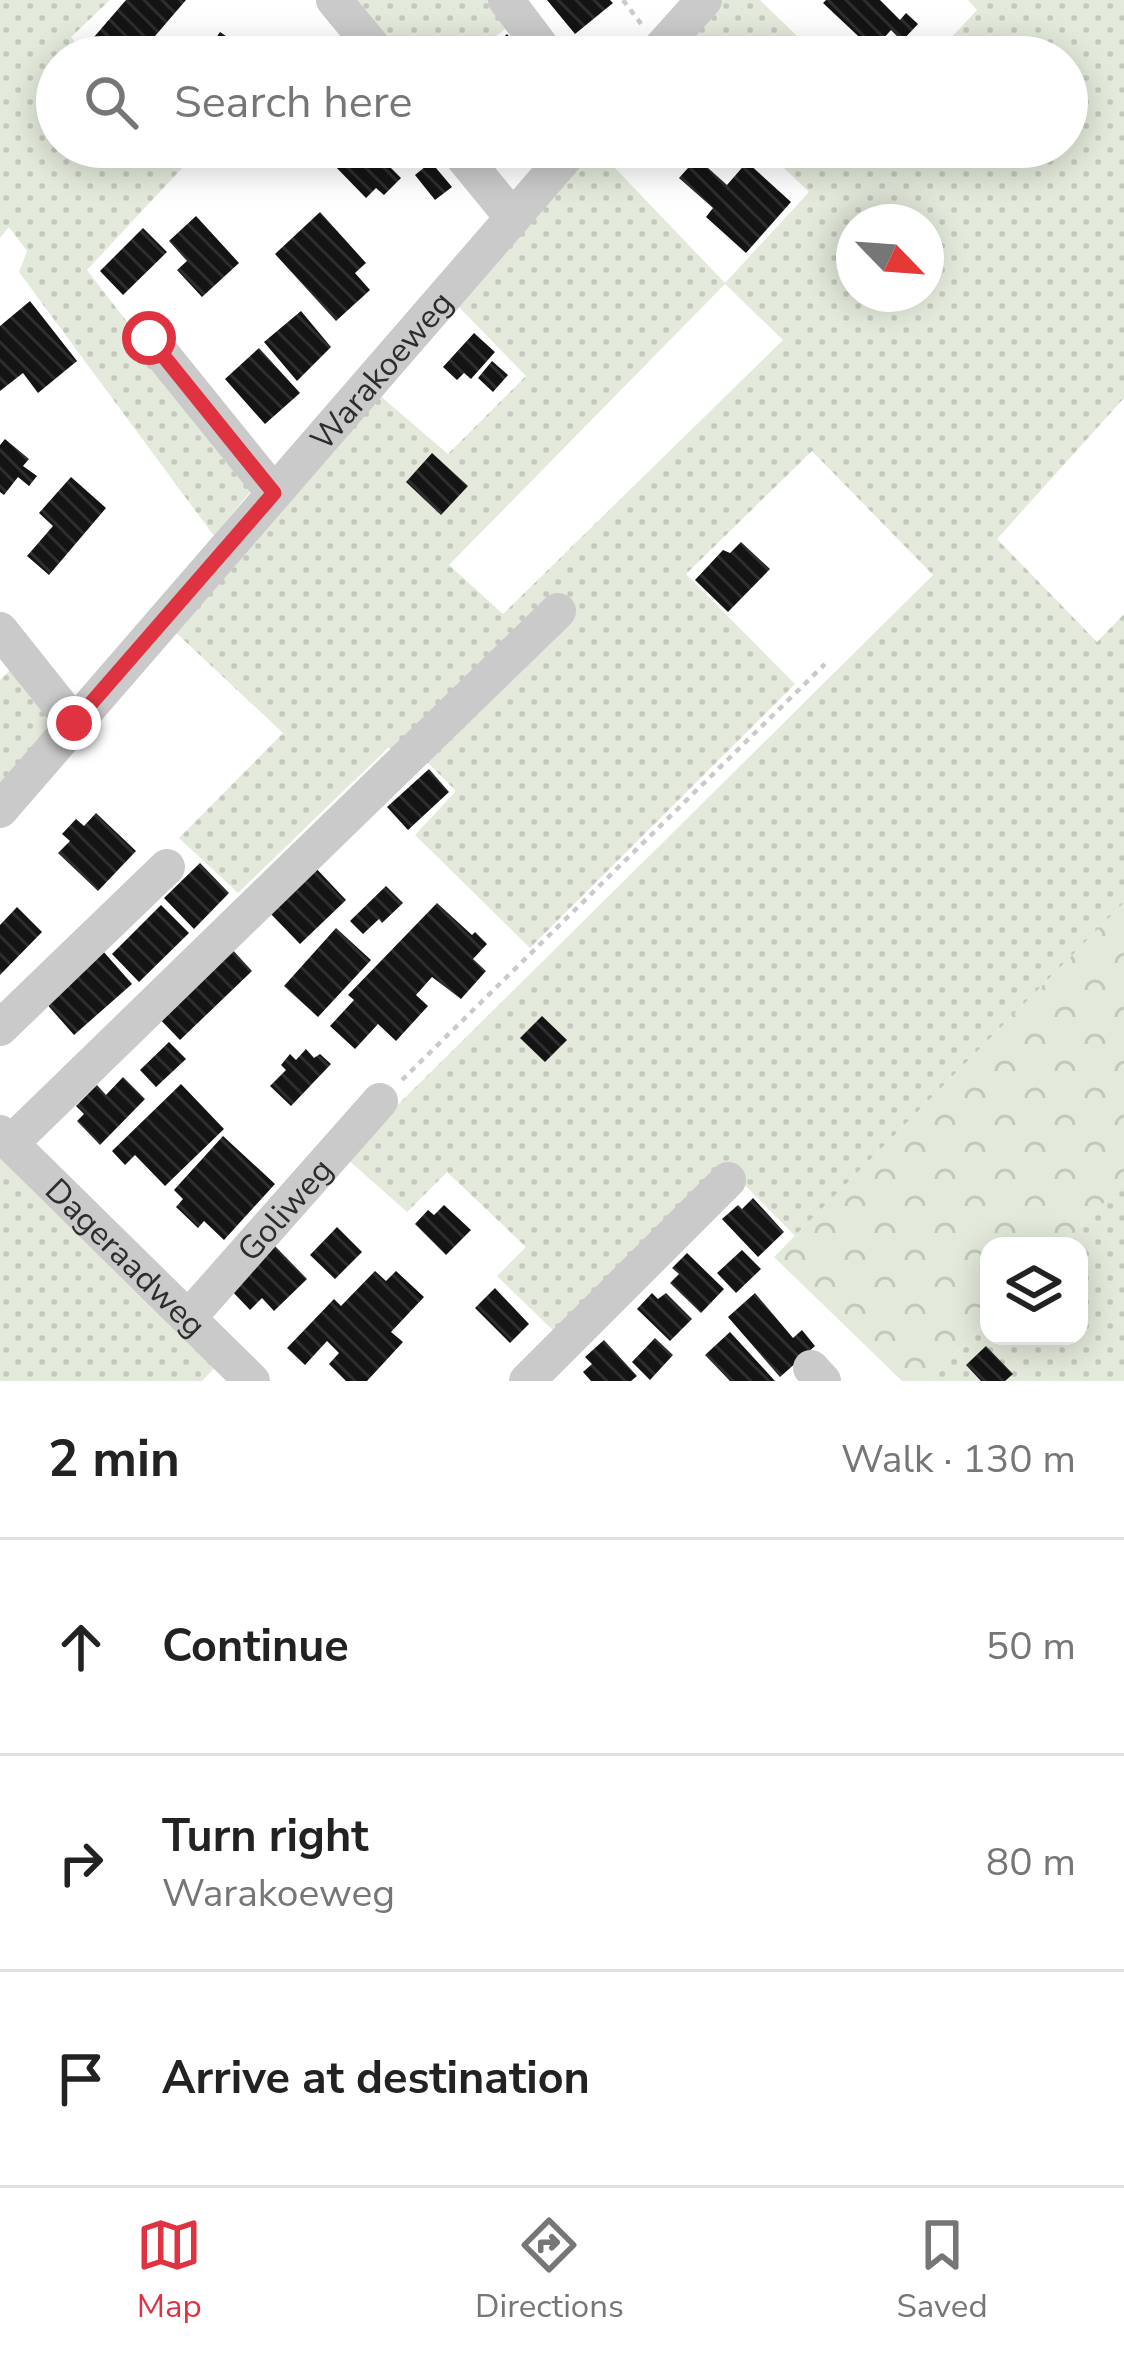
<!DOCTYPE html>
<html lang="en">
<head>
<meta charset="utf-8">
<style>
	:root { --surface:#fff; --page:#f6f6f6; --text:#222; --muted:#767676; --line:#e0e0e0; --accent:#e03341 }
	body { margin:0; font-family:"Nunito Sans",sans-serif; background:var(--page); color:var(--text) }
	.controls { position:absolute; right:36px; bottom:36px; display:grid; overflow:hidden; border-radius:24px; box-shadow:0 6px 30px #0003 }
	.controls button { width:108px; height:108px; display:grid; place-items:center; padding:0; border:0; border-bottom:3px solid var(--line); background:var(--surface); color:var(--text); font:60px sans-serif }
	.compass { position:absolute; left:836px; top:204px; width:108px; height:108px; border-radius:50%; background:var(--surface); box-shadow:0 6px 30px #0003; rotate:115deg }
	.stop { position:absolute; width:36px; height:36px; margin:-27px; border:9px solid #e03341; border-radius:50%; background:#fff }
	.stop.end { background:#e03341; border-color:#fff; box-shadow:0 3px 12px #0008 }
	.list { margin:0; padding:0; list-style:none }
	h2 { display:flex; justify-content:space-between; align-items:center; height:156px; margin:0; padding:0 48px; font-size:51px }
	h2 small { font-size:39px; font-weight:400; color:var(--muted) }
	.list li { display:grid; grid-template-columns:78px 1fr auto; gap:36px; align-items:center; box-sizing:border-box; height:216px; padding:0 48px; border-top:3px solid var(--line) }
	.list b { display:block; font-size:45px; white-space:nowrap }
	.list p { margin:0; font-size:39px; white-space:nowrap; color:var(--muted) }
	.list em { font-size:39px; font-style:normal; color:var(--muted) }
	.icon { flex:none; width:66px; height:66px; fill:none; stroke:currentColor; stroke-width:2; stroke-linecap:round; stroke-linejoin:round }
	.map { position:relative; flex:none; width:1124px; height:1381px; overflow:hidden }
	.search { position:absolute; background:var(--surface); box-shadow:0 6px 30px #0003; left:36px; right:36px; top:36px; height:132px; display:flex; align-items:center; gap:30px; box-sizing:border-box; padding:0 42px; border-radius:66px; color:var(--muted); font-size:45px }
	.sheet { height:804px; background:var(--surface) }
	nav { display:flex; justify-content:space-around; align-items:center; box-sizing:border-box; height:168px; border-top:3px solid var(--line); background:var(--surface); font-size:33px; color:var(--muted) }
	nav a { display:grid; justify-items:center; gap:6px }
	nav .on { color:var(--accent) }
	.map>svg:first-child { display:block }
	.grass { fill:url(#grass-dots); fill-rule:evenodd }
	.forest { fill:url(#forest-crowns) }
	.building { fill:url(#building-back-hatch) }
	.lines { fill:none; stroke-linecap:round; stroke-linejoin:round }
	.path { stroke:#cacaca; stroke-width:4.5; stroke-dasharray:6 6; stroke-linecap:butt }
	.minor { stroke:#cacaca; stroke-width:36 }
	.route { stroke:#e03341; stroke-width:15 }
	.labels { text-anchor:middle; stroke-width:12; stroke-linejoin:round; paint-order:stroke }
	.street-label { font-size:33px; fill:#2d2d2d; stroke:#fff }
</style>
</head>
<body>
<div class="map">
<svg width="1124" height="1381" viewBox="0 0 1124 1381">
	<defs>
		<pattern id="grass-dots" width="8" height="8" patternUnits="userSpaceOnUse" patternTransform="scale(3)"><rect width="8" height="8" fill="#e3eadb"/><path d="M2 2h.1M6 6h.1" fill="none" stroke="#c3c9bc" stroke-width="1.8" stroke-linecap="round"/></pattern>
		<pattern id="forest-crowns" width="20" height="18" patternUnits="userSpaceOnUse" patternTransform="scale(3)"><rect width="20" height="18" fill="#e3eadb"/><path d="M2 6a3 3 0 1 1 6 0M12 15a3 3 0 1 1 6 0" fill="none" stroke="#c3c9bc"/></pattern>
		<pattern id="building-back-hatch" width="6" height="6" patternUnits="userSpaceOnUse" patternTransform="scale(3)"><rect width="6" height="6" fill="#141414"/><path d="M-1 5l2 2M0 0l6 6M5-1l2 2" fill="none" stroke="#2e2e2e"/></pattern>
	</defs>
	<rect width="100%" height="100%" fill="#fff"/>
	<!-- grass -->
	<path class="grass" d="M 0,0 L 110,0 L 71,37 L 88,57 L 57,57 L 57,147 L 168,147 L 184,166 L 87,270 L 254,487 L 214,536 L 19,272 L 27,251 L 9,227 L 0,238 Z
		M 347,0 L 493,0 L 512,24 L 468,57 L 393,57 Z
		M 723,0 L 760,0 L 819,57 L 672,57 Z
		M 968,0 L 1124,0 L 1124,398 L 997,539 L 1097,642 L 1124,614 L 1124,903 L 795,1236 L 727,1167 L 560,1337 L 497,1276 L 526,1247 L 447,1172 L 407,1212 L 345,1157 L 933,575 L 812,451 L 686,574 L 795,684 L 530,948 L 415,835 L 456,791 L 425,760 L 413,771 L 389,747 L 238,893 L 179,838 L 283,733 L 171,628 L 378,394 L 448,454 L 526,376 L 457,305 L 595,147 L 725,283 L 809,192 L 762,147 L 1067,147 L 1067,57 L 933,57 L 977,10 ZM 854,222 L 926,222 L 926,294 L 854,294 ZM 725,284 L 783,340 L 503,614 L 449,565 Z
		M 14,666 L 60,722 L 0,789 L 0,680 Z
		M 0,1155 L 219,1363 L 202,1381 L 0,1381 Z
		M 1124,1182 L 1124,1381 L 929,1381 L 989,1319 L 989,1336 L 1079,1336 L 1079,1246 L 1061,1246 Z"/>
	<!-- forest -->
	<path class="forest" d="M 1124,903 L 1124,1182 L 1061,1246 L 989,1246 L 989,1319 L 929,1381 L 902,1381 L 774,1257 Z"/>
	<!-- building -->
	<path class="building" d="M 126,0 L 186,0 L 137,57 L 118,57 L 94,37 Z
		M 547,0 L 610,0 L 613,3 L 575,34 Z
		M 826,0 L 880,0 L 900,20 L 906,13 L 918,24 L 902,41 L 891,30 L 873,50 L 823,3 Z
		M 220,32 L 257,57 L 203,57 Z
		M 507,34 L 527,57 L 481,57 Z
		M 184,147 L 222,147 L 205,166 Z
		M 348,147 L 405,147 L 388,165 L 401,178 L 384,195 L 376,188 L 366,198 L 332,163 Z
		M 697,158 L 727,185 L 747,162 L 791,202 L 746,253 L 706,217 L 713,208 L 679,178 Z
		M 431,162 L 452,187 L 435,200 L 415,175 Z
		M 320,212 L 366,263 L 355,273 L 370,290 L 336,321 L 275,254 Z
		M 196,216 L 239,263 L 202,297 L 177,270 L 187,261 L 169,241 Z
		M 143,228 L 167,252 L 123,295 L 100,271 Z
		M 30,301 L 77,361 L 38,393 L 23,373 L 0,391 L 0,326 Z
		M 301,311 L 331,347 L 297,381 L 264,342 Z
		M 474,333 L 495,352 L 471,379 L 464,373 L 457,380 L 443,367 Z
		M 259,348 L 300,393 L 265,424 L 225,379 Z
		M 492,361 L 508,375 L 493,392 L 478,378 Z
		M 5,439 L 29,459 L 23,466 L 37,476 L 29,486 L 18,477 L 4,495 L 0,492 L 0,445 Z
		M 432,453 L 468,486 L 441,515 L 406,482 Z
		M 71,477 L 106,508 L 49,575 L 27,556 L 53,526 L 39,513 Z
		M 741,542 L 770,569 L 728,612 L 695,580 L 723,550 L 730,553 Z
		M 429,769 L 449,792 L 408,830 L 387,807 Z
		M 96,813 L 136,851 L 98,891 L 58,853 L 70,841 L 62,834 L 76,819 L 84,826 Z
		M 200,863 L 229,893 L 194,929 L 164,898 Z
		M 312,864 L 346,900 L 300,944 L 269,912 Z
		M 386,886 L 403,903 L 382,923 L 379,919 L 363,934 L 350,921 Z
		M 437,903 L 472,935 L 475,932 L 487,944 L 473,959 L 486,971 L 461,999 L 432,977 L 416,995 L 428,1006 L 396,1041 L 378,1024 L 355,1049 L 330,1026 L 354,1000 L 348,995 Z
		M 161,905 L 189,933 L 139,982 L 112,954 Z
		M 17,907 L 42,932 L 0,975 L 0,925 Z
		M 336,928 L 371,960 L 318,1017 L 284,986 Z
		M 95,942 L 132,984 L 74,1035 L 37,993 Z
		M 230,947 L 252,971 L 180,1040 L 152,1011 Z
		M 542,1016 L 567,1040 L 545,1062 L 520,1038 Z
		M 169,1042 L 186,1059 L 156,1087 L 140,1070 Z
		M 306,1049 L 314,1058 L 320,1054 L 331,1064 L 291,1106 L 270,1086 L 286,1070 L 281,1065 L 290,1054 L 296,1060 Z
		M 123,1077 L 145,1099 L 100,1145 L 77,1121 L 84,1114 L 76,1106 L 97,1085 L 106,1095 Z
		M 181,1084 L 224,1129 L 165,1186 L 135,1155 L 125,1165 L 112,1151 Z
		M 223,1136 L 275,1184 L 224,1240 L 204,1221 L 198,1228 L 176,1207 L 183,1199 L 174,1190 Z
		M 753,1198 L 784,1232 L 758,1257 L 722,1219 L 738,1205 L 742,1209 Z
		M 444,1205 L 471,1230 L 446,1255 L 415,1224 L 428,1210 L 434,1215 Z
		M 337,1227 L 362,1252 L 335,1279 L 310,1255 Z
		M 274,1245 L 307,1279 L 274,1311 L 262,1298 L 250,1310 L 230,1289 Z
		M 742,1250 L 761,1269 L 736,1293 L 717,1273 Z
		M 687,1253 L 724,1289 L 701,1313 L 670,1283 L 679,1274 L 672,1268 Z
		M 375,1271 L 386,1281 L 396,1271 L 424,1297 L 391,1332 L 403,1342 L 367,1381 L 346,1381 L 329,1364 L 339,1353 L 327,1341 L 305,1365 L 287,1348 L 334,1299 L 341,1306 Z
		M 495,1288 L 529,1324 L 510,1343 L 475,1308 Z
		M 652,1293 L 658,1299 L 666,1293 L 692,1319 L 670,1341 L 637,1309 Z
		M 755,1293 L 793,1338 L 802,1330 L 815,1346 L 780,1377 L 728,1317 Z
		M 730,1332 L 775,1381 L 730,1381 L 705,1355 Z
		M 655,1338 L 673,1355 L 650,1380 L 632,1362 Z
		M 604,1340 L 637,1376 L 631,1381 L 591,1381 L 583,1372 L 592,1364 L 585,1357 Z
		M 986,1346 L 1013,1374 L 1005,1381 L 981,1381 L 966,1365 Z"/>
	<g class="lines">
		<!-- path -->
		<path class="path" d="M 623,0 L 642,25
			M 402,1080 L 825,664"/>
		<!-- minor -->
		<g class="minor">
			<path d="M 334,0 L 381,57"/>
			<path d="M 506,0 L 549,57"/>
			<path d="M 653,57 L 704,0"/>
			<path d="M 455,147 L 513,218"/>
			<path d="M 149,338 L 274,493"/>
			<path d="M 0,630 L 74,723"/>
			<path id="s1" d="M 0,810 L 574,147"/>
			<path d="M 0,1028 L 167,867"/>
			<path id="s2" d="M 0,1133 L 252,1381"/>
			<path d="M 11,1143 L 558,611"/>
			<path id="s3" d="M 189,1317 L 380,1101"/>
			<path d="M 811,1368 L 823,1381"/>
			<path d="M 527,1381 L 728,1180"/>
		</g>
	</g>
	<g class="lines">
		<!-- route -->
		<path class="route" d="M 74,723 L 274,493 L 149,338"/>
	</g>
	<g class="labels">
		<!-- street labels -->
		<g class="street-label">
			<text dy="12" stroke="none"><textPath href="#s1" startOffset="582">Warakoeweg</textPath></text>
			<text dy="12" stroke="none"><textPath href="#s3" startOffset="144">Goliweg</textPath></text>
			<text dy="12" stroke="none"><textPath href="#s2" startOffset="177">Dageraadweg</textPath></text>
		</g>
	</g>
</svg>
<div class="controls">
<button><svg class="icon" aria-label="layers" viewBox="0 0 24 24"><path d="M12 4l9 5-9 5-9-5zM3 14l9 5 9-5"/></svg></button>
</div>
<svg class="compass" viewBox="-18 -18 36 36"><path d="M0-13l5 13h-10z" fill="#e53935"/><path d="M0 13l5-13h-10z" fill="#767676"/></svg>
<div class="stop" style="left:149px;top:338px"></div>
<div class="stop end" style="left:74px;top:723px"></div>
<div class="search"><svg class="icon" aria-label="search" viewBox="0 0 24 24"><circle cx="10" cy="10" r="6"/><path d="M15 15l6 6"/></svg>Search here</div>
</div>
<section class="sheet">
<h2>2 min<small>Walk · 130 m</small></h2>
<ul class="list">
<li><svg class="icon" aria-label="ahead" viewBox="0 0 24 24"><path d="M12 20V5M6 11l6-6 6 6"/></svg><div><b>Continue</b></div><em>50 m</em></li>
<li><svg class="icon" aria-label="right" viewBox="0 0 24 24"><path d="M7 20v-9h11M14 6l5 5-5 5"/></svg><div><b>Turn right</b><p>Warakoeweg</p></div><em>80 m</em></li>
<li><svg class="icon" aria-label="arrive" viewBox="0 0 24 24"><path d="M6 21V4h12l-3 4 3 4H6"/></svg><div><b>Arrive at destination</b></div></li>
</ul>
</section>
<nav>
<a class="on"><svg class="icon" aria-label="map" viewBox="0 0 24 24"><path d="M3 6l6-2 6 2 6-2v14l-6 2-6-2-6 2zM9 4v14M15 6v14"/></svg>Map</a>
<a><svg class="icon" aria-label="directions" viewBox="0 0 24 24"><path d="M12 3l9 9-9 9-9-9zM9 14v-3h6M13 9l2 2-2 2"/></svg>Directions</a>
<a><svg class="icon" aria-label="saved" viewBox="0 0 24 24"><path d="M7 4h10v16l-5-4-5 4z"/></svg>Saved</a>
</nav>
</body>
</html>
